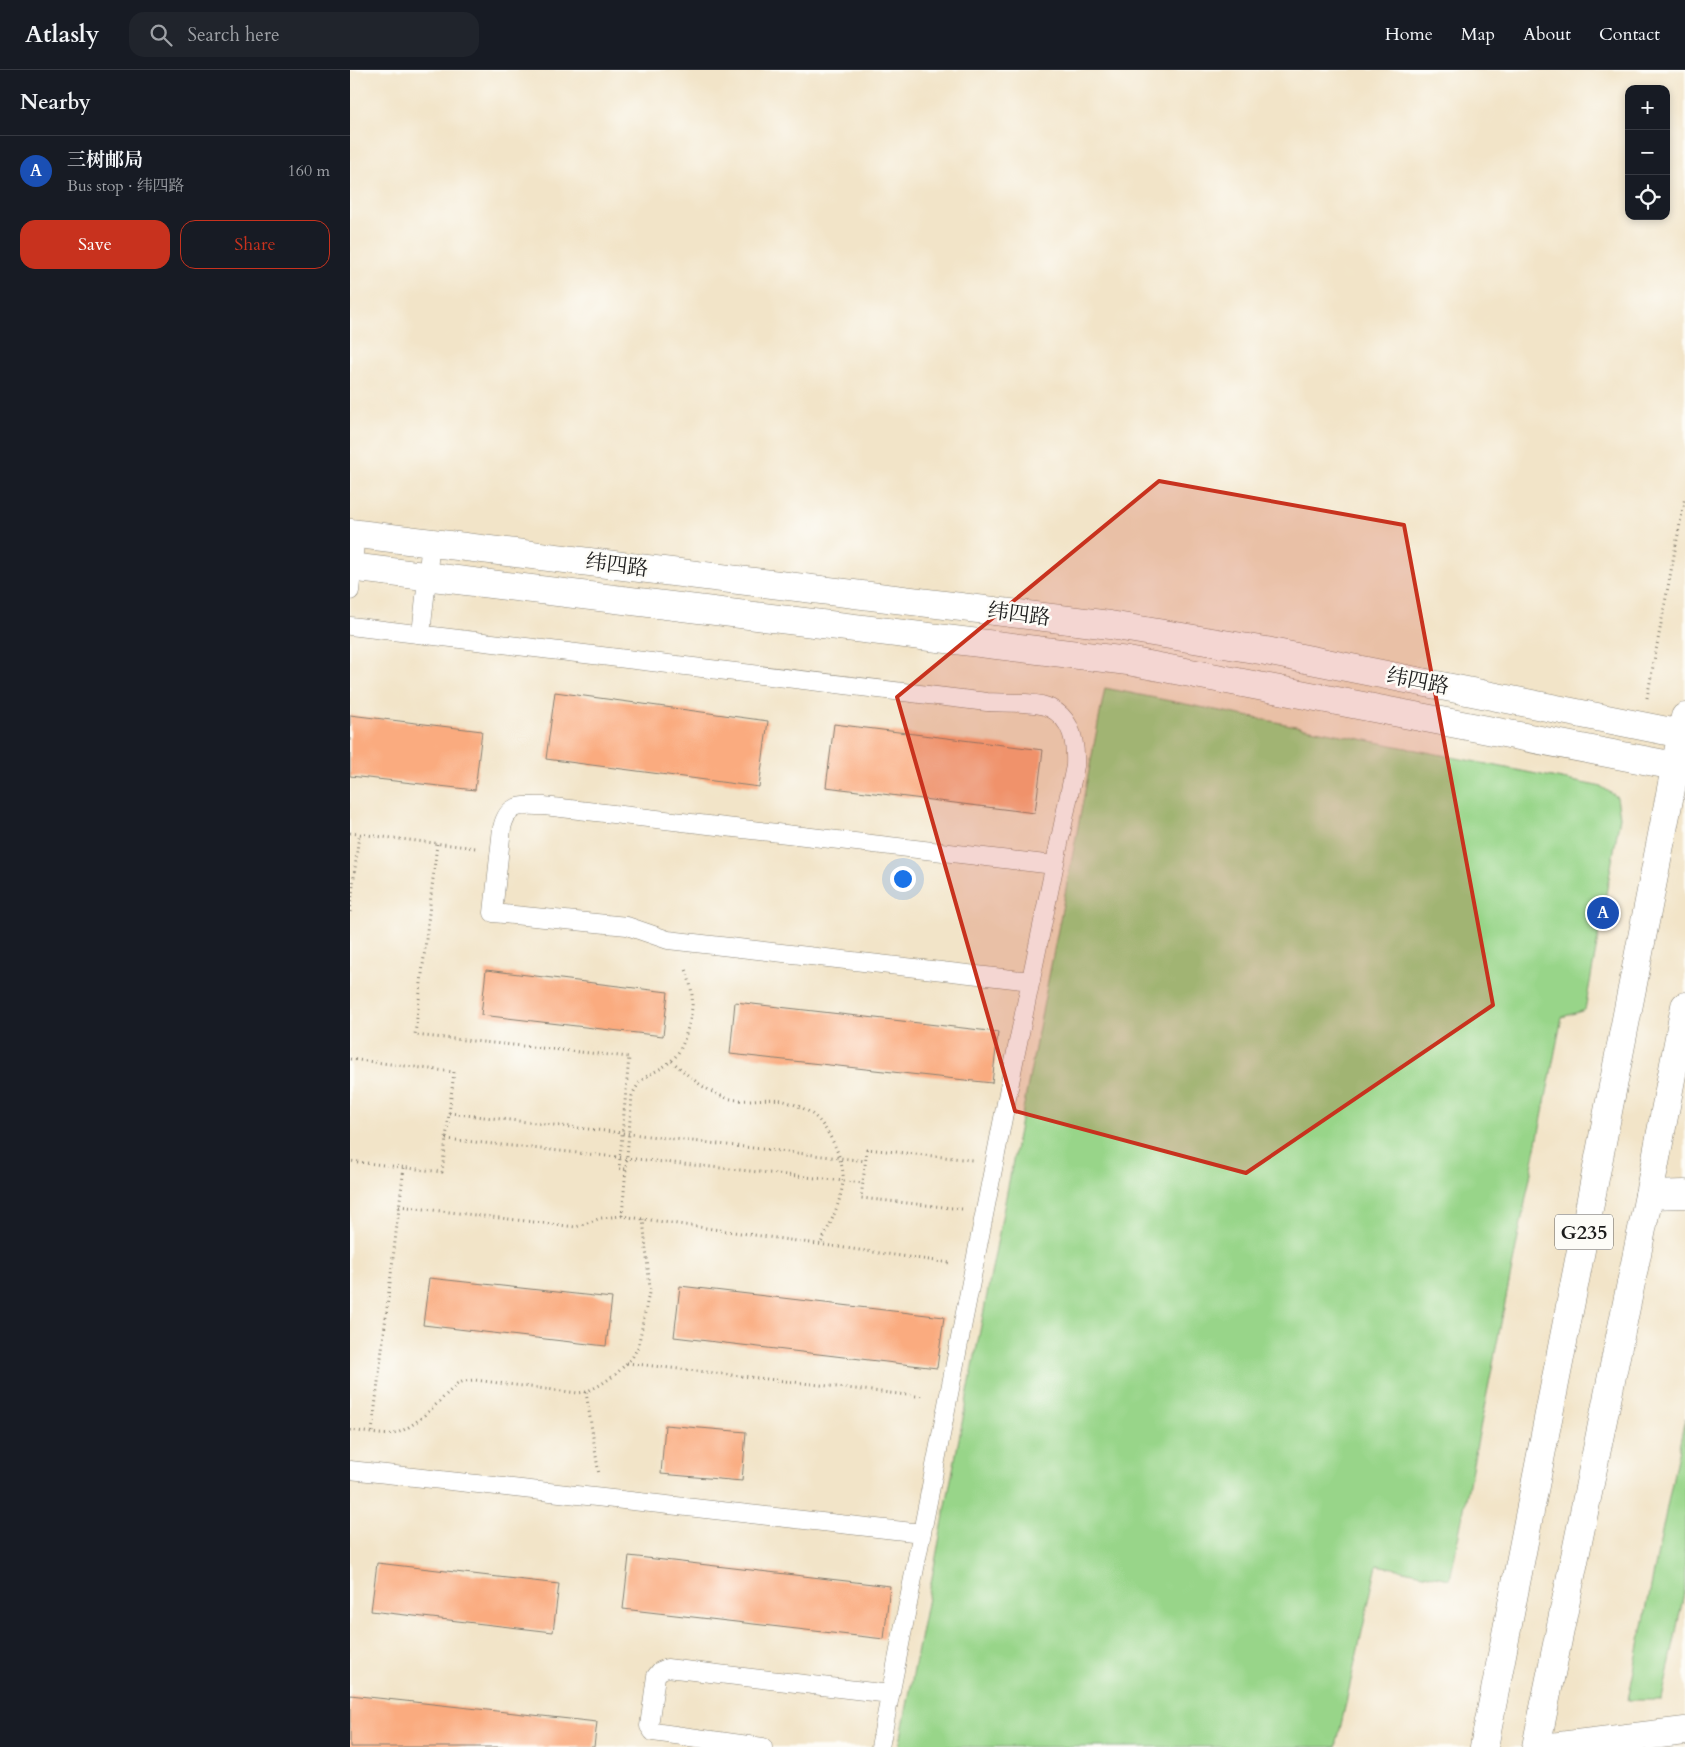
<!DOCTYPE html>
<html lang="en">
<head>
<meta charset="utf-8">
<style>
	:root { --surface:#171b24; --page:#20242c; --text:#f1f3f6; --muted:#9ea1a6; --line:#363941; --accent:#c8321e }
	body { margin:0; font-family:Cardo,"Noto Serif SC",serif; background:var(--page); color:var(--text) }
	.controls { position:absolute; right:15px; top:15px; display:grid; overflow:hidden; border-radius:10px; box-shadow:0 2px 8px #0003 }
	.controls button { width:45px; height:45px; display:grid; place-items:center; padding:0; border:0; border-bottom:1px solid var(--line); background:var(--surface); color:var(--text); font:25px sans-serif }
	.you { position:absolute; left:552px; top:808px; width:18px; height:18px; margin:-12px; border:4px solid #fff; border-radius:50%; background:#1a73e8; box-shadow:0 0 0 8px #1a73e833 }
	.badge { display:grid; place-items:center; width:32px; height:32px; border-radius:50%; background:var(--accent); color:#fff; font-size:16px; font-weight:700 }
	.pin { position:absolute; translate:-50% -50%; border:2px solid #fff; box-shadow:0 1px 5px #0006 }
	.list { margin:0; padding:0; list-style:none }
	h2 { display:flex; justify-content:space-between; align-items:center; height:65px; margin:0; padding:0 20px; font-size:21px }
	h2 small { font-size:16px; font-weight:400; color:var(--muted) }
	.list li { display:grid; grid-template-columns:32px 1fr auto; gap:15px; align-items:center; box-sizing:border-box; height:70px; padding:0 20px; border-top:1px solid var(--line) }
	.list b { display:block; font-size:19px; white-space:nowrap }
	.list p { margin:0; font-size:16px; white-space:nowrap; color:var(--muted) }
	.list em { font-size:16px; font-style:normal; color:var(--muted) }
	.actions { display:flex; gap:10px; padding:15px 20px }
	.actions a { flex:1; padding:11px 0; border:1px solid var(--accent); border-radius:15px; text-align:center; font-size:18px; color:var(--accent) }
	.actions .main { background:var(--accent); color:#fff }
	.icon { flex:none; width:28px; height:28px; fill:none; stroke:currentColor; stroke-width:2; stroke-linecap:round; stroke-linejoin:round }
	.map { position:relative; flex:none; width:1335px; height:1677px; overflow:hidden }
	header { display:flex; align-items:center; gap:30px; box-sizing:border-box; height:70px; padding:0 25px; background:var(--surface); border-bottom:1px solid var(--line) }
	header strong { font-size:24px }
	nav { display:flex; gap:28px; margin-inline-start:auto; font-size:18px }
	.search { width:350px; height:45px; background:var(--page); display:flex; align-items:center; gap:12px; box-sizing:border-box; padding:0 18px; border-radius:15px; color:var(--muted); font-size:19px }
	main { display:flex }
	aside { flex:1; background:var(--surface) }
	.map>svg:first-child { display:block }
	.green { fill:#98d589; stroke:#5a7852 }
	.building { fill:#faab7f }
	.lines { fill:none; stroke-linecap:round; stroke-linejoin:round }
	.service-casing { stroke:#878072; stroke-width:19 }
	.minor-casing { stroke:#878072; stroke-width:29 }
	.tertiary-casing { stroke:#878072; stroke-width:29 }
	.trunk-casing { stroke:#878072; stroke-width:29 }
	.path { stroke:#878072; stroke-width:3; stroke-dasharray:1 4; stroke-linecap:butt }
	.service { stroke:#fff; stroke-width:18 }
	.minor { stroke:#fff; stroke-width:28 }
	.tertiary { stroke:#fff; stroke-width:28 }
	.trunk { stroke:#fff; stroke-width:28 }
	.marked { fill:#c8321e; fill-opacity:0.2; stroke:#c8321e; stroke-width:4; stroke-linejoin:round }
	.labels { text-anchor:middle; stroke-width:5; stroke-linejoin:round; paint-order:stroke }
	.shield { fill:#fdfcf7; stroke:#605f5e; stroke-width:1 }
	.shield-label { font-size:20px; font-weight:bold; fill:#1c1c1c }
	.street-label { font-size:21px; fill:#1c1c1c; stroke:#fdfcf7 }
</style>
</head>
<body>
<header>
<strong>Atlasly</strong>
<div class="search"><svg class="icon" aria-label="search" viewBox="0 0 24 24"><circle cx="10" cy="10" r="6"/><path d="M15 15l6 6"/></svg>Search here</div>
<nav><a>Home</a><a>Map</a><a>About</a><a>Contact</a></nav>
</header>
<main>
<aside>
<h2>Nearby<small></small></h2>
<ul class="list">
<li><span class="badge" style="background:#1a4fb4">A</span><div><b>三树邮局</b><p>Bus stop · 纬四路</p></div><em>160 m</em></li>
</ul>
<div class="actions"><a class="main">Save</a><a>Share</a></div>
</aside>
<div class="map">
<svg width="1335" height="1677" viewBox="0 0 1335 1677">
	<rect width="100%" height="100%" fill="#fdfcf7"/>
	<filter id="ink" filterUnits="userSpaceOnUse"><feTurbulence type="fractalNoise" baseFrequency=".02" numOctaves="2"/><feDisplacementMap in="SourceGraphic" scale="10" xChannelSelector="R" yChannelSelector="G"/><feConvolveMatrix kernelMatrix="1 2 1 2 8 2 1 2 1" color-interpolation-filters="sRGB"/></filter>
	<filter id="wash" filterUnits="userSpaceOnUse"><feTurbulence type="fractalNoise" baseFrequency=".0096" numOctaves="4" result="noise"/><feDisplacementMap in="SourceGraphic" scale="20" xChannelSelector="R" yChannelSelector="G"/><feGaussianBlur stdDeviation="1.12" result="paint"/><feColorMatrix in="noise" values="0 0 0 0 0 0 0 0 0 0 0 0 0 0 0 0 0 1.4 0 .05"/><feComposite in="paint" operator="in"/></filter>
	<g filter="url(#wash)">
		<rect width="100%" height="100%" fill="#f2e4c8"/>
		<!-- green -->
		<path class="green" d="M 755,618 L 1252,717 L 1267,727 L 1270,747 L 1235,940 L 1212,947 L 1100,1509 L 1027,1495 L 986,1677 L 549,1677 Z
			M 1335,1348 L 1335,1518 L 1312,1630 L 1278,1630 Z"/>
		<g id="blocks">
			<!-- building -->
			<path class="building" d="M 205,622 L 418,651 L 409,717 L 196,689 Z
				M 0,645 L 132,661 L 125,720 L 0,706 Z
				M 484,654 L 693,680 L 685,743 L 476,717 Z
				M 136,900 L 318,922 L 313,966 L 131,945 Z
				M 385,932 L 648,962 L 642,1013 L 380,984 Z
				M 79,1208 L 262,1228 L 256,1276 L 73,1255 Z
				M 330,1216 L 594,1247 L 587,1298 L 324,1267 Z
				M 315,1355 L 396,1362 L 392,1411 L 311,1404 Z
				M 279,1486 L 540,1516 L 534,1569 L 273,1539 Z
				M 27,1493 L 209,1514 L 203,1562 L 21,1541 Z
				M 0,1625 L 247,1652 L 244,1677 L 0,1677 Z"/>
		</g>
	</g>
	<g filter="url(#ink)">
		<use href="#blocks" fill-opacity="0" stroke="#878072" stroke-width="1"/>
		<g class="lines">
			<defs>
				<path id="service" d="M 0,521 L 6,464
					M 0,556 L 637,632 C 654,633 686,631 700,638 C 723,649 726,674 725,696 L 664,992 L 530,1677
					M 71,564 L 81,472
					M 681,911 L 318,870 L 277,856 L 143,843 L 152,758 C 158,732 172,736 194,736 L 704,795
					M 0,1400 L 572,1463
					M 413,1677 L 303,1662 L 299,1656 L 306,1606 L 310,1601 L 317,1598 L 540,1624"/>
				<path id="minor" d="M 1299,1125 L 1335,1124
					M 1201,1677 L 1335,1661"/>
				<path id="tertiary" d="M 0,463 L 760,555 L 916,581 L 1332,664
					M 0,497 L 778,591 L 1325,696"/>
				<path id="trunk" d="M 1134,1677 L 1335,647
					M 1186,1677 L 1299,1125 L 1335,936"/>
			</defs>
			<!-- service casing -->
			<use href="#service" class="service-casing"/>
			<!-- minor casing -->
			<use href="#minor" class="minor-casing"/>
			<!-- tertiary casing -->
			<use href="#tertiary" class="tertiary-casing"/>
			<!-- trunk casing -->
			<use href="#trunk" class="trunk-casing"/>
			<!-- path -->
			<path class="path" d="M 1297,628 L 1335,427
				M 0,763 L 126,778
				M 87,774 L 65,965 L 279,987 L 269,1099 L 276,1099
				M 0,842 L 9,764
				M 0,989 L 104,1002 L 92,1102 L 0,1091
				M 322,991 C 337,1005 354,1020 374,1027 C 393,1034 412,1027 431,1030 C 441,1033 453,1037 462,1044 C 478,1056 495,1091 493,1111 C 491,1133 480,1154 470,1175
				M 99,1043 L 516,1091
				M 96,1069 L 513,1113
				M 49,1136 L 226,1157 L 251,1148 L 272,1146 L 600,1193
				M 612,1139 L 511,1128 L 517,1079 L 622,1090
				M 272,1146 L 282,1026 C 291,1003 305,1005 321,991 C 330,983 333,974 336,964 C 345,935 344,924 335,896
				M 277,1293 L 575,1327
				M 236,1322 L 249,1405
				M 0,1360 C 12,1361 32,1366 43,1364 C 65,1359 91,1329 107,1314 L 114,1311 L 125,1310 L 228,1323 L 236,1322 L 250,1315 L 265,1305 L 282,1288 L 288,1277 L 300,1218 L 293,1149
				M 22,1362 L 54,1097"/>
			<!-- service -->
			<use href="#service" class="service"/>
			<!-- minor -->
			<use href="#minor" class="minor"/>
			<!-- tertiary -->
			<use href="#tertiary" class="tertiary"/>
			<!-- trunk -->
			<use href="#trunk" class="trunk"/>
		</g>
	</g>
	<!-- marked area -->
	<path class="marked" d="M 809,411 L 1054,455 L 1143,935 L 896,1103 L 665,1041 L 547,627 Z"/>
	<g class="labels">
		<!-- shield labels -->
		<rect class="shield" x="1205" y="1144.5" width="58" height="35" rx="4"/>
		<g class="shield-label">
			<text x="1234" y="1169">G235</text>
		</g>
		<!-- street labels -->
		<g class="street-label">
			<text transform="translate(267 495) rotate(7)" y="7">纬四路</text>
			<text transform="translate(669 544) rotate(7)" y="7">纬四路</text>
			<text transform="translate(1068 611) rotate(11)" y="7">纬四路</text>
		</g>
	</g>
</svg>
<div class="controls">
<button>+</button>
<button>−</button>
<button><svg class="icon" aria-label="locate" viewBox="0 0 24 24"><circle cx="12" cy="12" r="6"/><path d="M12 2v4M12 18v4M2 12h4M18 12h4"/></svg></button>
</div>
<div class="you"></div>
<div class="pin badge" style="left:1253px;top:843px;background:#1a4fb4">A</div>
</div>
</main>
</body>
</html>
